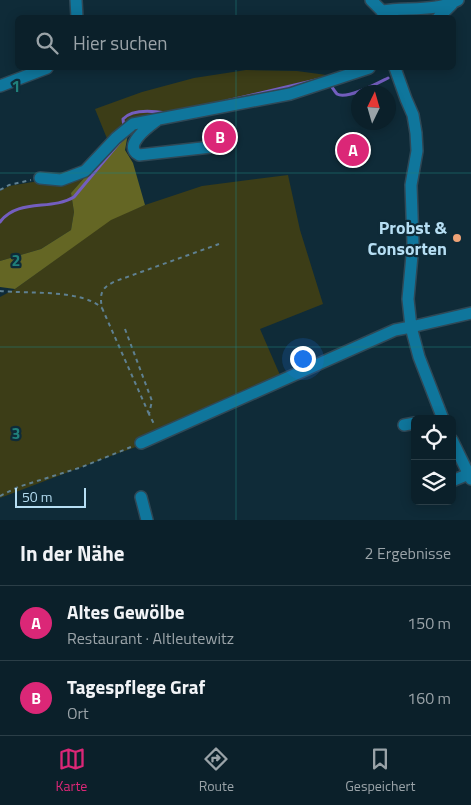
<!DOCTYPE html>
<html lang="de">
<head>
<meta charset="utf-8">
<style>
	:root { --surface:#0b202a; --page:#192d36; --text:#f1f3f6; --muted:#9aa3a8; --line:#2b3e47; --accent:#db2777 }
	body { margin:0; font-family:"Titillium Web",sans-serif; background:var(--page); color:var(--text) }
	.controls { position:absolute; right:15px; bottom:15px; display:grid; overflow:hidden; border-radius:8px; box-shadow:0 2px 12px #0003 }
	.controls button { width:45px; height:45px; display:grid; place-items:center; padding:0; border:0; border-bottom:1px solid var(--line); background:var(--surface); color:var(--text); font:25px sans-serif }
	.compass { position:absolute; left:351px; top:85px; width:45px; height:45px; border-radius:50%; background:var(--surface); box-shadow:0 2px 12px #0003; rotate:5deg }
	.scale { position:absolute; left:15px; bottom:12px; width:71px; box-sizing:border-box; padding-left:5px; border:2px solid #b6def3; border-top:0; font-size:14px; line-height:18px; white-space:nowrap; color:#b6def3; -webkit-text-stroke:4px #0f2b38; paint-order:stroke }
	.you { position:absolute; left:302px; top:358px; width:18px; height:18px; margin:-12px; border:4px solid #fff; border-radius:50%; background:#1a73e8; box-shadow:0 0 0 8px #1a73e833 }
	.badge { display:grid; place-items:center; width:32px; height:32px; border-radius:50%; background:var(--accent); color:#fff; font-size:16px; font-weight:700 }
	.pin { position:absolute; translate:-50% -50%; border:2px solid #fff; box-shadow:0 1px 5px #0006 }
	.list { margin:0; padding:0; list-style:none }
	h2 { display:flex; justify-content:space-between; align-items:center; height:65px; margin:0; padding:0 20px; font-size:21px }
	h2 small { font-size:16px; font-weight:400; color:var(--muted) }
	.list li { display:grid; grid-template-columns:32px 1fr auto; gap:15px; align-items:center; box-sizing:border-box; height:75px; padding:0 20px; border-top:1px solid var(--line) }
	.list b { display:block; font-size:19px; white-space:nowrap }
	.list p { margin:0; font-size:16px; white-space:nowrap; color:var(--muted) }
	.list em { font-size:16px; font-style:normal; color:var(--muted) }
	.icon { flex:none; width:28px; height:28px; fill:none; stroke:currentColor; stroke-width:2; stroke-linecap:round; stroke-linejoin:round }
	.map { position:relative; flex:none; width:471px; height:520px; overflow:hidden }
	.search { position:absolute; background:var(--surface); box-shadow:0 2px 12px #0003; left:15px; right:15px; top:15px; height:55px; display:flex; align-items:center; gap:12px; box-sizing:border-box; padding:0 18px; border-radius:8px; color:var(--muted); font-size:19px }
	.sheet { height:215px; background:var(--surface) }
	nav { display:flex; justify-content:space-around; align-items:center; box-sizing:border-box; height:70px; border-top:1px solid var(--line); background:var(--surface); font-size:14px; color:var(--muted) }
	nav a { display:grid; justify-items:center; gap:2px }
	nav .on { color:var(--accent) }
	.map>svg:first-child { display:block }
	.green { fill:#3c3d17 }
	.forest { fill:#646624 }
	.lines { fill:none; stroke-linecap:round; stroke-linejoin:round }
	.stream { stroke:#735ebf; stroke-width:3 }
	.minor-casing { stroke:#2f4856; stroke-width:14 }
	.path { stroke:#5f8091; stroke-width:2; stroke-dasharray:4 4; stroke-linecap:butt }
	.minor { stroke:#0f769c; stroke-width:11 }
	.grid { fill:none; stroke:#20807b; stroke-width:1; stroke-opacity:0.55 }
	.poi-dot { fill:#efa377; stroke:#0f2b38; stroke-width:2 }
	.labels { text-anchor:middle; stroke-width:4.5; stroke-linejoin:round; paint-order:stroke }
	.poi-label { font-size:18px; font-weight:bold; fill:#b6def3; stroke:#0f2b38; text-anchor:end }
	.grid-label { font-size:16px; text-anchor:middle; font-weight:bold; fill:#20807b; stroke:#0f2b38; stroke-width:4.5; stroke-linejoin:round; paint-order:stroke }
</style>
</head>
<body>
<div class="map">
<svg width="471" height="520" viewBox="0 0 471 520">
	<rect width="100%" height="100%" fill="#0f2b38"/>
	<!-- green -->
	<path class="green" d="M 246,70 L 297,71 L 334,76 L 252,99 L 130,123 L 108,151 L 71,193 L 74,212 L 71,230 L 41,249 L 0,261 L 0,191 L 9,186 L 62,177 L 84,167 L 108,141 L 95,109 L 142,92 L 194,78 Z
		M 288,175 L 300,230 L 323,304 L 260,329 L 283,382 L 167,436 L 116,454 L 0,498 L 0,297 L 15,289 L 111,219 L 145,205 L 202,186 Z"/>
	<!-- forest -->
	<path class="forest" d="M 130,123 L 125,150 L 133,163 L 145,205 L 111,220 L 15,289 L 0,287 L 0,261 L 41,249 L 71,230 L 74,212 L 71,193 L 108,151 Z"/>
	<g class="lines">
		<!-- stream -->
		<path class="stream" d="M 330,84 C 332,87 335,92 337,94 C 347,100 378,83 388,78
			M 226,101 L 320,79
			M 124,127 L 123,119 C 132,109 154,111 166,113
			M 0,222 C 18,198 51,211 74,197 L 124,137"/>
		<defs>
			<path id="minor" d="M 76,0 L 77,18
				M 371,0 L 382,11 L 384,18
				M 382,11 C 407,7 436,12 458,0
				M 438,18 L 452,4
				M 395,68 L 406,99 L 413,115 L 416,133 L 417,151 L 411,185 L 413,244 L 408,299 L 411,327 L 419,357 L 443,419
				M 0,86 L 47,68
				M 156,121 C 148,127 122,146 139,155 L 211,147
				M 40,178 L 61,180 L 85,171 L 116,138 L 133,124 L 290,94 L 369,68
				M 404,425 L 415,423
				M 452,440 L 471,479
				M 141,443 L 395,330 L 411,327 L 471,313
				M 452,481 L 469,474
				M 141,497 L 147,520"/>
		</defs>
		<!-- minor casing -->
		<use href="#minor" class="minor-casing"/>
		<!-- path -->
		<path class="path" d="M 0,190 L 9,185 L 31,180
			M 0,291 C 29,294 81,289 102,308
			M 125,329 L 152,401 L 149,414 L 155,426
			M 149,414 L 102,308 C 99,293 102,287 116,281 L 219,244
			M 0,496 L 18,487 L 82,467 L 131,447"/>
		<!-- minor -->
		<use href="#minor" class="minor"/>
	</g>
	<!-- grid -->
	<path class="grid" d="M 236,0 L 236,18M 236,68 L 236,520M 0,173 L 471,173M 0,347 L 471,347"/>
	<!-- markers -->
	<circle class="poi-dot" cx="457" cy="238" r="5"/>
	<g class="labels">
		<!-- poi labels -->
		<g class="poi-label">
			<text x="447" y="234">Probst &amp;<tspan x="447" dy="21">Consorten</tspan></text>
		</g>
	</g>
	<g class="grid-label">
		<text x="16" y="92">1</text>
		<text x="16" y="266">2</text>
		<text x="16" y="439">3</text>
	</g>
</svg>
<div class="controls">
<button><svg class="icon" aria-label="locate" viewBox="0 0 24 24"><circle cx="12" cy="12" r="6"/><path d="M12 2v4M12 18v4M2 12h4M18 12h4"/></svg></button>
<button><svg class="icon" aria-label="layers" viewBox="0 0 24 24"><path d="M12 4l9 5-9 5-9-5zM3 14l9 5 9-5"/></svg></button>
</div>
<svg class="compass" viewBox="-18 -18 36 36"><path d="M0-13l5 13h-10z" fill="#e53935"/><path d="M0 13l5-13h-10z" fill="#9aa3a8"/></svg>
<div class="scale">50 m</div>
<div class="you"></div>
<div class="pin badge" style="left:353px;top:150px">A</div>
<div class="pin badge" style="left:220px;top:137px">B</div>
<div class="search"><svg class="icon" aria-label="search" viewBox="0 0 24 24"><circle cx="10" cy="10" r="6"/><path d="M15 15l6 6"/></svg>Hier suchen</div>
</div>
<section class="sheet">
<h2>In der Nähe<small>2 Ergebnisse</small></h2>
<ul class="list">
<li><span class="badge">A</span><div><b>Altes Gewölbe</b><p>Restaurant · Altleutewitz</p></div><em>150 m</em></li>
<li><span class="badge">B</span><div><b>Tagespflege Graf</b><p>Ort</p></div><em>160 m</em></li>
</ul>
</section>
<nav>
<a class="on"><svg class="icon" aria-label="map" viewBox="0 0 24 24"><path d="M3 6l6-2 6 2 6-2v14l-6 2-6-2-6 2zM9 4v14M15 6v14"/></svg>Karte</a>
<a><svg class="icon" aria-label="directions" viewBox="0 0 24 24"><path d="M12 3l9 9-9 9-9-9zM9 14v-3h6M13 9l2 2-2 2"/></svg>Route</a>
<a><svg class="icon" aria-label="saved" viewBox="0 0 24 24"><path d="M7 4h10v16l-5-4-5 4z"/></svg>Gespeichert</a>
</nav>
</body>
</html>
